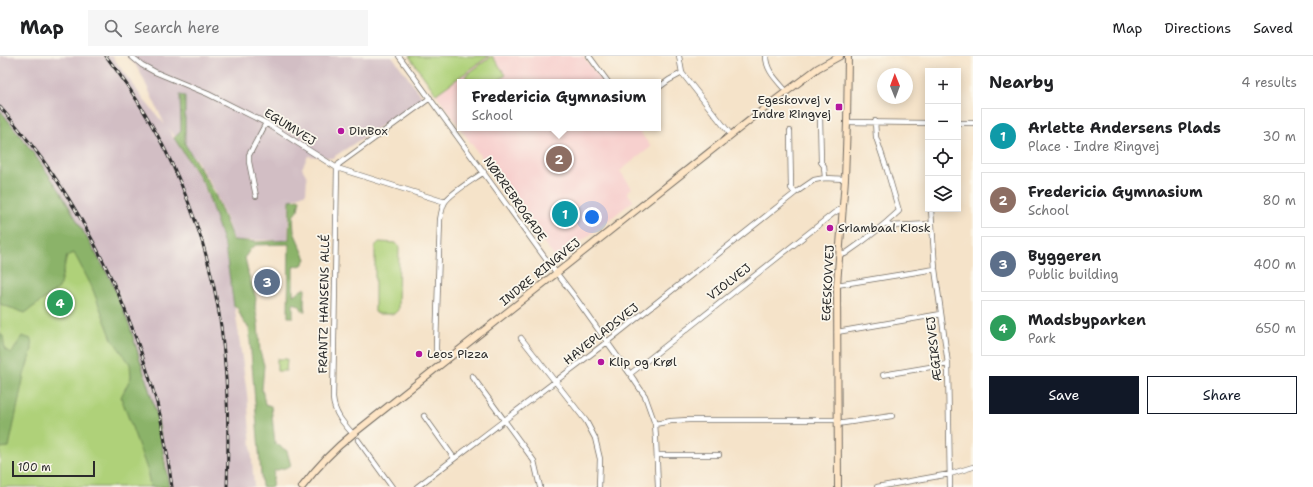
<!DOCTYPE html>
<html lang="en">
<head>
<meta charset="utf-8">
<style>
	:root { --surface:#fff; --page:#f6f6f6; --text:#202124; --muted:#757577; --line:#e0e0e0; --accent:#111827 }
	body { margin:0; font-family:"Shantell Sans",sans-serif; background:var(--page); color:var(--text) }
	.controls { position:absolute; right:12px; top:12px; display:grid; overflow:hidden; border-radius:0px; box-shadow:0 2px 10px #0003 }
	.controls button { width:36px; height:36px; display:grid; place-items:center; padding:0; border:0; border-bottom:1px solid var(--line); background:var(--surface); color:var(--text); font:20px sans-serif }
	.compass { position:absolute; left:877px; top:12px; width:36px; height:36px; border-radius:50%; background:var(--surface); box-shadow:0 2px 10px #0003; rotate:359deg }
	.scale { position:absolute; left:12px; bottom:10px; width:83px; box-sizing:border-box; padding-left:4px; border:2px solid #2b2b2b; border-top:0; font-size:11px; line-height:14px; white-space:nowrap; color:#2b2b2b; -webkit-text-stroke:3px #fbf7ec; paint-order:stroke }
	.you { position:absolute; left:592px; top:161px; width:14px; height:14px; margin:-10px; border:3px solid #fff; border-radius:50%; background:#1a73e8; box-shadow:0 0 0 6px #1a73e833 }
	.badge { display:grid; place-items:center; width:26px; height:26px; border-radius:50%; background:var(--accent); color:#fff; font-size:13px; font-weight:700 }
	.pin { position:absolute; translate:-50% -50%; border:2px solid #fff; box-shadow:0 1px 4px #0006 }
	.popup { position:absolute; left:457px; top:23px; width:204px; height:52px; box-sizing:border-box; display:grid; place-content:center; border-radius:0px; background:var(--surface); filter:drop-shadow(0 1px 3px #0005); font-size:13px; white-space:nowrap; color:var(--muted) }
	.popup b { font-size:15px; color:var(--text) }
	.popup::after { content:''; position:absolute; left:50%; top:100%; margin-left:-8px; border:8px solid transparent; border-top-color:var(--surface) }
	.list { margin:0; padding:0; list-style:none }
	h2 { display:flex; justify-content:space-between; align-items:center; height:52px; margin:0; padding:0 16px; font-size:17px }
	h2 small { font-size:13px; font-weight:400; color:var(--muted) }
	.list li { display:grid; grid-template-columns:26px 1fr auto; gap:12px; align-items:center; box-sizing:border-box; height:56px; margin:0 8px 8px; padding:0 8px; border:1px solid var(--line); border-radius:0px }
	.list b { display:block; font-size:15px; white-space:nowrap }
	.list p { margin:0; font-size:13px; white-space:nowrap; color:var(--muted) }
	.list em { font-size:13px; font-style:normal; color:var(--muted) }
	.actions { display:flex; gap:8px; padding:12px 16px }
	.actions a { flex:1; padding:9px 0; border:1px solid var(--accent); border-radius:0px; text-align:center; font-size:14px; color:var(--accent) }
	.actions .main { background:var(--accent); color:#fff }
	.icon { flex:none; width:22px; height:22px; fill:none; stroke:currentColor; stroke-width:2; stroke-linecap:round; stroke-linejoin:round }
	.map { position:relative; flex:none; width:973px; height:431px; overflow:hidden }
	header { display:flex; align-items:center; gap:24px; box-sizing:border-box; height:56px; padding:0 20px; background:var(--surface); border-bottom:1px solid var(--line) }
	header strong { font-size:19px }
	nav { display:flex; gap:22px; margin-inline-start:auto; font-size:14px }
	.search { width:280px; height:36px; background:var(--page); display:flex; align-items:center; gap:10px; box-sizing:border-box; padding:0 14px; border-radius:0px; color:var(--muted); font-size:15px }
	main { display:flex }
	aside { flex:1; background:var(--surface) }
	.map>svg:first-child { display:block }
	.built { fill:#f7d0ce }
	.industrial { fill:#d2bec4 }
	.green { fill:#afd179; stroke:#6d7e52 }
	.forest { fill:#8bb369; stroke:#5b6f4a }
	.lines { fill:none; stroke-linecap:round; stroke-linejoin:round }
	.street-casing { stroke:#726b62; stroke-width:6 }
	.secondary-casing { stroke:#726b62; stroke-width:8 }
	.street { stroke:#fff; stroke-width:4.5 }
	.secondary { stroke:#fee5c5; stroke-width:6 }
	.rail-casing { stroke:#2b2b2b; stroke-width:3 }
	.rail { stroke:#fbf7ec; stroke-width:1.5; stroke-dasharray:4.5; stroke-linecap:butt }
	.poi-dot { fill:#b5179e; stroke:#fbf7ec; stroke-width:1.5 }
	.labels { text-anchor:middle; stroke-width:3.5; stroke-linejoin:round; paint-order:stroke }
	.poi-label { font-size:12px; fill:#2b2b2b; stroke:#fbf7ec; text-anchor:start }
	.street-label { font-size:12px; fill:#2b2b2b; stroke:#fbf7ec }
</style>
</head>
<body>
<header>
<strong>Map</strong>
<div class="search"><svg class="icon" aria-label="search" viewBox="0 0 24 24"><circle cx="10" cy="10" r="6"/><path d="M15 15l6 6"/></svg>Search here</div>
<nav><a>Map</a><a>Directions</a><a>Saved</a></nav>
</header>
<main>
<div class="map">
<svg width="973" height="431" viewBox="0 0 973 431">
	<rect width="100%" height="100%" fill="#fbf7ec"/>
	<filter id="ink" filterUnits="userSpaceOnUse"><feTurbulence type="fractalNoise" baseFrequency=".025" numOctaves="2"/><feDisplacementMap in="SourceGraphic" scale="8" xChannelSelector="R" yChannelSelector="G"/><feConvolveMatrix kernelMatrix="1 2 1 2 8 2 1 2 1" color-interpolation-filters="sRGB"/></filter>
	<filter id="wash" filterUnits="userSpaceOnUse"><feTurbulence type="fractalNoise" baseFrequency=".012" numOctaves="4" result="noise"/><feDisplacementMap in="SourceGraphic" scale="16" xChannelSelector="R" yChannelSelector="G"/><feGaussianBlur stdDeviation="0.9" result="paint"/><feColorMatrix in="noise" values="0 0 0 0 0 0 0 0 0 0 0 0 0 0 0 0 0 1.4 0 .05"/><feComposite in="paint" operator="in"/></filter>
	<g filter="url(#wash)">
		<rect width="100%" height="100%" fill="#f5e3c9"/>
		<!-- built -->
		<path class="built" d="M 489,0 L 583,0 L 603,26 L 460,26 L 460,71 L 436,38 Z
			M 460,72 L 637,72 L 651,91 L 620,115 L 632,132 L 627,136 L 633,145 L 559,203 L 555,202 Z"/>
		<!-- industrial -->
		<path class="industrial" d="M 0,0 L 112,0 L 144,44 L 165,69 L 142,20 L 135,8 L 126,0 L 392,0 L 423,42 L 332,102 L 308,100 L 302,112 L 307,121 L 306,137 L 289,145 L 288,184 L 234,184 L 215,135 L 196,103 L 168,73 L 204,130 L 226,191 L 247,337 L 254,431 L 169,431 L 166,405 L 130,271 L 111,224 L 60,135 L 31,94 L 0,54 Z"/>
		<!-- green -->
		<path class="green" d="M 409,0 L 489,0 L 436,38 Z
			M 492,0 L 506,19 L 496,26 L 469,26 L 465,20 Z
			M 0,54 L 31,94 L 60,135 L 111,224 L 130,271 L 157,360 L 169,431 L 0,431 Z
			M 379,186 L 396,187 L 399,191 L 398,254 L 394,258 L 378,258 L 375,256 L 375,190 Z
			M 277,303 L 287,303 L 286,315 L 277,315 Z"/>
		<!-- forest -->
		<path class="forest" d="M 180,39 L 185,40 L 185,88 L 214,136 L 233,184 L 258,186 L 289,184 L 290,144 L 300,143 L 298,154 L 293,160 L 294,176 L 306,203 L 302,209 L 293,211 L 293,239 L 305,232 C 305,240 303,247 305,255 L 303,255 L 299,249 L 293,247 L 293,261 L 288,261 L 289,188 L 256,189 L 251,192 L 245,201 L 248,217 L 256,242 L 255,251 L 258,267 L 260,296 L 264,309 L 262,333 L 265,348 L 271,350 L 275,387 L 287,395 L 291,410 L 274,415 L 272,431 L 262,431 L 249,272 L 243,265 L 237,251 L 234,250 L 225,191 L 205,130 L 174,82 L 181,75 Z
			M 0,54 L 31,94 L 60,135 L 111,224 L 130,271 L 157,360 L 169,431 L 150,431 L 147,413 L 121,341 L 131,321 L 130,308 L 112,283 L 91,229 L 74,197 L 67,200 L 59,232 L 25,257 L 0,248 Z
			M 0,278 L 3,280 L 5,294 L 12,297 L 22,280 L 31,283 L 32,293 L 24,319 L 9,391 L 0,392 Z"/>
	</g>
	<g filter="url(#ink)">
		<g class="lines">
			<defs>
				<path id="street" d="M 131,0 L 142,9 L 155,16 L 208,38 L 266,67 L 337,112 L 445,146
					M 399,0 L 548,206 L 575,241 L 630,318 L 645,340 L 655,368 L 656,383 L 658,431
					M 589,0 L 608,26
					M 679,0 L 682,17 L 731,79
					M 766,0 C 766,15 777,24 786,35
					M 658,32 L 669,24 L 682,17
					M 820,60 L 821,106 L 824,110 L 825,122
					M 847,66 L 928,67
					M 958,67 L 973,67
					M 790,75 L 791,132 L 795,137
					M 337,112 L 333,342 C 334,357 343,367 353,378
					M 337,112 L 339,108 L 430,42
					M 256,140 L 249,106 L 249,99 L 266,67
					M 931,153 L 935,213 L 948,308 L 950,431
					M 886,167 L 890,170 L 931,168
					M 840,198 L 845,198 C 864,185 882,171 899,155 L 887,114 L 876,81 L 875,65
					M 837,229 L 935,213
					M 837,276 L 941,258
					M 521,282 L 586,365 L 595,382 L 600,403 L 599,431
					M 444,306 L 436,294 L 436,290 L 440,164 C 441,158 442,151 445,146 C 452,136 473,124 484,116
					M 630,318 L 834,157 L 839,154 L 843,155
					M 883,319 L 948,308
					M 472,320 L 534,405 L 540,431
					M 424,360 L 454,402
					M 655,368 L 671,365 L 689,364 L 837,364
					M 837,368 L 892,360
					M 358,384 L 392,431
					M 657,399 L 719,399
					M 417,431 L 603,289 L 795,137 L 814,124 L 825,122 L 845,123
					M 877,431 L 950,418 L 973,411"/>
				<path id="secondary" d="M 302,431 C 317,411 334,393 353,378 L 774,45 L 818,12 L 840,0
					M 838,431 L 837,229 L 845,123 L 847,66 L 848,0"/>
			</defs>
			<!-- street casing -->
			<use href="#street" class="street-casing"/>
			<!-- secondary casing -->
			<use href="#secondary" class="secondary-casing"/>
			<!-- street -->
			<use href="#street" class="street"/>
			<!-- secondary -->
			<use href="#secondary" class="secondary"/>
			<defs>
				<path id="rail" d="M 106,0 C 166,78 207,172 221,270 C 228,323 229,378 227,431
					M 0,51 C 63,121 110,207 141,296 C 148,317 155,338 160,359 C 165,383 169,407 172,431"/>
			</defs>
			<!-- rail casing -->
			<use href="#rail" class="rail-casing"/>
			<!-- rail -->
			<use href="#rail" class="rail"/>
		</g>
	</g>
	<!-- markers -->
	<g class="poi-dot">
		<rect x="835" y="47" width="8" height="8" rx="2"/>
		<circle cx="341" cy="75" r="4"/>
		<circle cx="830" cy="172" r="4"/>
		<circle cx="419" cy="298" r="4"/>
		<circle cx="601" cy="306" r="4"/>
	</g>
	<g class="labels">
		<!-- poi labels -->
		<g class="poi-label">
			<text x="831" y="48" text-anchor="end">Egeskovvej v<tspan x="831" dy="14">Indre Ringvej</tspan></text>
			<text x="349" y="79">DinBox</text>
			<text x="838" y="176">Sriambaal Kiosk</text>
			<text x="427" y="302">Leos Pizza</text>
			<text x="609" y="310">Klip og Krøl</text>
		</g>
		<!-- street labels -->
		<g class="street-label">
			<text transform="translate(290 71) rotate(32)" y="4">EGUMVEJ</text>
			<text transform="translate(515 143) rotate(55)" y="4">NØRREBROGADE</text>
			<text transform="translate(540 216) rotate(-39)" y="4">INDRE RINGVEJ</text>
			<text transform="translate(729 226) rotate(-38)" y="4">VIOLVEJ</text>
			<text transform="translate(828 227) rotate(-87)" y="4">EGESKOVVEJ</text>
			<text transform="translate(324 248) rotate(-89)" y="4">FRANTZ HANSENS ALLÉ</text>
			<text transform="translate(601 278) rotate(-38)" y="4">HAVEPLADSVEJ</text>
			<text transform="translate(934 293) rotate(-96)" y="4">ÆGIRSVEJ</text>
		</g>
	</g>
</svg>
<div class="controls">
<button>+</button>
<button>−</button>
<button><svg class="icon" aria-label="locate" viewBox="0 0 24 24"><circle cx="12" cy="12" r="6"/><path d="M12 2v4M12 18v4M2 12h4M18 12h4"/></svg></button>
<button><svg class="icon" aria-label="layers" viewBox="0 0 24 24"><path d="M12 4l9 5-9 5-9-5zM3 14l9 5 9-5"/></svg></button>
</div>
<svg class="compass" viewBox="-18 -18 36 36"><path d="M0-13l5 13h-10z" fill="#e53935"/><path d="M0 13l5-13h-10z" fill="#757577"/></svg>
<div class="scale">100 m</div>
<div class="you"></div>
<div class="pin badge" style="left:565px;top:158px;background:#0f9aa8">1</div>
<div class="pin badge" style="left:559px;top:103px;background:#8d6e63">2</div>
<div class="popup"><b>Fredericia Gymnasium</b>School</div>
<div class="pin badge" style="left:267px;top:226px;background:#5c6f8a">3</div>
<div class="pin badge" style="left:60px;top:247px;background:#2e9e5b">4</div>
</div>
<aside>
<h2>Nearby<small>4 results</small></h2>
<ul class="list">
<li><span class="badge" style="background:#0f9aa8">1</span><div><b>Arlette Andersens Plads</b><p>Place · Indre Ringvej</p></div><em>30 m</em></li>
<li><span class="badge" style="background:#8d6e63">2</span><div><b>Fredericia Gymnasium</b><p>School</p></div><em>80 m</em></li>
<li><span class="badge" style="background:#5c6f8a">3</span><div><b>Byggeren</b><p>Public building</p></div><em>400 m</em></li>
<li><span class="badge" style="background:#2e9e5b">4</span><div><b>Madsbyparken</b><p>Park</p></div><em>650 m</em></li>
</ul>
<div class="actions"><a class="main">Save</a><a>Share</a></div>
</aside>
</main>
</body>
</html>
